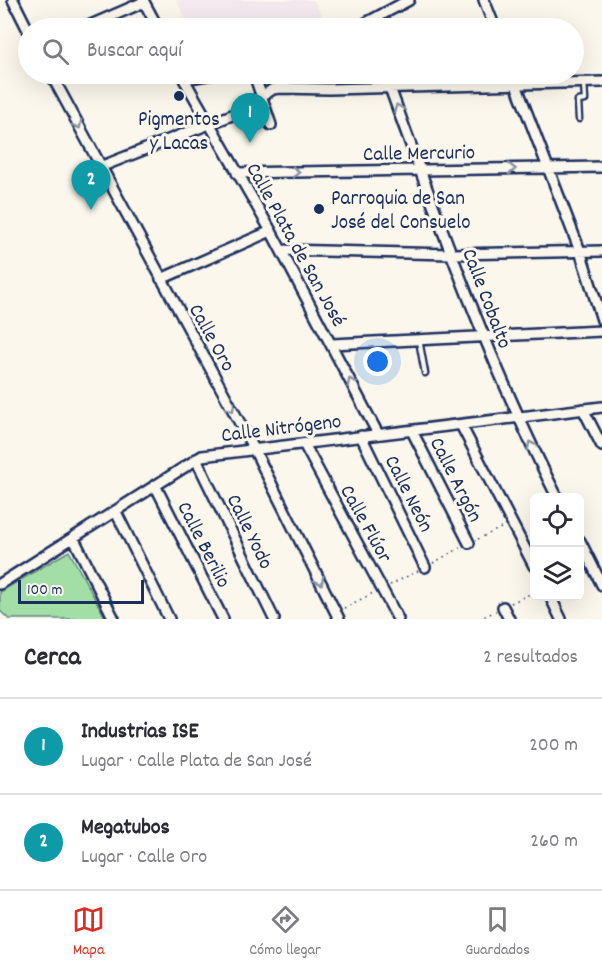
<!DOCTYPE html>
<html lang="es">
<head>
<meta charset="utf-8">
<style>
	:root { --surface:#fff; --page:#f7f7f7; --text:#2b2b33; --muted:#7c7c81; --line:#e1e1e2; --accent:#d93025 }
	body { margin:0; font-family:Dekko,sans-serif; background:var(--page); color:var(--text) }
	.controls { position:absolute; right:18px; bottom:18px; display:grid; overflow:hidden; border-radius:9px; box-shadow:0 6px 24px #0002 }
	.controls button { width:54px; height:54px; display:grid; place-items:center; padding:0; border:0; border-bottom:2px solid var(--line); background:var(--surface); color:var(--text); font:30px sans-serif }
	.scale { position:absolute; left:18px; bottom:15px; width:126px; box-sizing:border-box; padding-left:6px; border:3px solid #1b2f5e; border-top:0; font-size:16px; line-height:21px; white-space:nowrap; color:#1b2f5e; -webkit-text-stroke:4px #fbf7ec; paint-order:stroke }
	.you { position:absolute; left:378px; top:362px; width:21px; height:21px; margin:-15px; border:4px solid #fff; border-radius:50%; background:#1a73e8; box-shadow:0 0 0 9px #1a73e833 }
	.badge { display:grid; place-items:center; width:39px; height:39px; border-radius:50%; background:var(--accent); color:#fff; font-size:20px; font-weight:700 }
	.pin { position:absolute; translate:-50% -50px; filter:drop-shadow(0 2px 3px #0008) }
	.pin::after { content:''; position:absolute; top:32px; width:21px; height:18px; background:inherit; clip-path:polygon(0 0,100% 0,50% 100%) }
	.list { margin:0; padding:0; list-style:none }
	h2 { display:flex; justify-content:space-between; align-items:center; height:78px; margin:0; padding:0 24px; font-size:26px }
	h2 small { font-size:20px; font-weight:400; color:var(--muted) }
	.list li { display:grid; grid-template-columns:39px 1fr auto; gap:18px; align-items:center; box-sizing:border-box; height:96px; padding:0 24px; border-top:2px solid var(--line) }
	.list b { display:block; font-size:22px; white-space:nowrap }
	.list p { margin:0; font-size:20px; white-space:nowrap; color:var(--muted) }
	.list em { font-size:20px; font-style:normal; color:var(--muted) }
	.icon { flex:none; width:33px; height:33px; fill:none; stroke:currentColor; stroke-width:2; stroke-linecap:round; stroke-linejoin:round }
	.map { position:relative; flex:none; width:602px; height:619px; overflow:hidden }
	.search { position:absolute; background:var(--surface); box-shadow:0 6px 24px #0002; left:18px; right:18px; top:18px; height:66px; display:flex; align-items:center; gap:15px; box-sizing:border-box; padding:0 21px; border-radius:33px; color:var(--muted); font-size:22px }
	.sheet { height:270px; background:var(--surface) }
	nav { display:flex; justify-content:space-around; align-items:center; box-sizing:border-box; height:84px; border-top:2px solid var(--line); background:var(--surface); font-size:16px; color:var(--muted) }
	nav a { display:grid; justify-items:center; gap:3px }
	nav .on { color:var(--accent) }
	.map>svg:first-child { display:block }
	.built { fill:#f3e9ef }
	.green { fill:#a2dea5; stroke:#5e8682; stroke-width:1.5 }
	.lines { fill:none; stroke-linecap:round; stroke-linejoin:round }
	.service-casing { stroke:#1b2f5e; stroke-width:9 }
	.minor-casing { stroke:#1b2f5e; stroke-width:14 }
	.path { stroke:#1b2f5e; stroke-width:1.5; stroke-dasharray:1.5 4.5; stroke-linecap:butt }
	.service { stroke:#fbf7ec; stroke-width:4.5 }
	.minor { stroke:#fbf7ec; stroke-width:9 }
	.oneway { stroke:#8b93a5 }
	.poi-dot { fill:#1b2f5e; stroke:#fbf7ec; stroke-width:2 }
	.labels { text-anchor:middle; stroke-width:6; stroke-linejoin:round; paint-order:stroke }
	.poi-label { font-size:21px; fill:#1b2f5e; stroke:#fbf7ec }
	.street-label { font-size:21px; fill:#1b2f5e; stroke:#fbf7ec }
</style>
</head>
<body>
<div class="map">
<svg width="602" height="619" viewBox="0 0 602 619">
	<rect width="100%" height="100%" fill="#fbf7ec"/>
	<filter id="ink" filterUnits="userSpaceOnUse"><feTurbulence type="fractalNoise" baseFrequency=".0167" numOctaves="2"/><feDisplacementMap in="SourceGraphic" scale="12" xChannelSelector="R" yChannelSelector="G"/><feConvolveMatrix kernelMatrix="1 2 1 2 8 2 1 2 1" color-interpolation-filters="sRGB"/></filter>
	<g filter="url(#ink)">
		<!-- built -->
		<path class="built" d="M 176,0 L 314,0 L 328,27 L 191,28 Z"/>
		<!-- green -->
		<path class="green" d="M 69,551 L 106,619 L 9,619 L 0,611 L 0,592 Z"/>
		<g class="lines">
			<defs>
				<path id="service" d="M 579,119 L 578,101 L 585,100 L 584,83
					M 419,340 L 425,373"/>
				<path id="minor" d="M 13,0 L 28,30
					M 143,0 L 158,28
					M 484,0 L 495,28
					M 84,28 L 144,2
					M 368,28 L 366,23 L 409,0
					M 51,74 L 255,451 L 339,619
					M 181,74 L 271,231 L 378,434
					M 254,74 L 271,125
					M 385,74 C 437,217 488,361 557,497
					M 512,74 L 580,251 L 602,320
					M 184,79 L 213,74
					M 100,167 L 237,113 L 273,89 L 280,88 L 329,89 L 602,82
					M 237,173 L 602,167
					M 281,250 L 451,254 L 602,251
					M 161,279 L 271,231
					M 332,344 L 602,331
					M 583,409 L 602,446
					M 461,425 L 534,566
					M 412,431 L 469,543
					M 361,436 L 425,567
					M 304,444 L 398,619
					M 196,459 L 274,619
					M 155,485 L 223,619
					M 116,512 L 169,619
					M 74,539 L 114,619
					M 580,541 L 602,585
					M 0,584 L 202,456 L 602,407
					M 550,596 L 561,619
					M 503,607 L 509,619"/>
			</defs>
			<!-- service casing -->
			<use href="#service" class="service-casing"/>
			<!-- minor casing -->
			<use href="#minor" class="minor-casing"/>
			<!-- path -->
			<path class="path" d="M 478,539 L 503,527
				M 433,563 L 460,548
				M 390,585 L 418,571
				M 511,603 L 534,592
				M 344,608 L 375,592
				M 479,619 L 496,611"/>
			<!-- service -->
			<use href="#service" class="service"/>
			<!-- minor -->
			<use href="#minor" class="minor"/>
		</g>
		<!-- one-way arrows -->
		<defs><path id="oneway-chevron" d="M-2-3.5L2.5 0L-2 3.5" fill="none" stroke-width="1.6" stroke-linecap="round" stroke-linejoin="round" transform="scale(1.5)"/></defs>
		<g class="oneway">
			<use href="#oneway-chevron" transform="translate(398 108) rotate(-111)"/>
			<use href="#oneway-chevron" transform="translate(78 125) rotate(62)"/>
			<use href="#oneway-chevron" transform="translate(512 169) rotate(-1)"/>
			<use href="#oneway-chevron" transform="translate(296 172) rotate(-1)"/>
			<use href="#oneway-chevron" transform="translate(351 382) rotate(-117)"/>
			<use href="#oneway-chevron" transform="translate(231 408) rotate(61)"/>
			<use href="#oneway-chevron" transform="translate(531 445) rotate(-117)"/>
			<use href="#oneway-chevron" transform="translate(320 581) rotate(63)"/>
		</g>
	</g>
	<!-- markers -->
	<g class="poi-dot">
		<circle cx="179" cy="96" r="6"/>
		<circle cx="319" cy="209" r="6"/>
	</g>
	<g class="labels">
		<!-- poi labels -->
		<g class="poi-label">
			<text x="179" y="125">Pigmentos<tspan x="179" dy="24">y Lacas</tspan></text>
			<text x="331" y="204" text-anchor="start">Parroquia de San<tspan x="331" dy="24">José del Consuelo</tspan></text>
		</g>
		<!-- street labels -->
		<g class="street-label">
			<text transform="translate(419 152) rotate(-1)" y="7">Calle Mercurio</text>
			<text transform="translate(297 244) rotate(61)" y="7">Calle Plata de San José</text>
			<text transform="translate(488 298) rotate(69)" y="7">Calle Cobalto</text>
			<text transform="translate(213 337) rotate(61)" y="7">Calle Oro</text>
			<text transform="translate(281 427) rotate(-7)" y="7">Calle Nitrógeno</text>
			<text transform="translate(457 479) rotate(63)" y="7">Calle Argón</text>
			<text transform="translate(410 493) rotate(63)" y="7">Calle Neón</text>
			<text transform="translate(367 523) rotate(61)" y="7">Calle Flúor</text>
			<text transform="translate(251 531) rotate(64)" y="7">Calle Yodo</text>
			<text transform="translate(205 544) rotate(63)" y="7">Calle Berilio</text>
		</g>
	</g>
</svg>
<div class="controls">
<button><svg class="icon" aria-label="locate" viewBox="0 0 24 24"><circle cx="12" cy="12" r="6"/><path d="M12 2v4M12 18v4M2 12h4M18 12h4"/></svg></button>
<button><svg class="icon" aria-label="layers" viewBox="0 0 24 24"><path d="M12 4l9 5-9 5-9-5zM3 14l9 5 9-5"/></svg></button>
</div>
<div class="scale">100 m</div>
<div class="you"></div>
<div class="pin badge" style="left:250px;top:143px;background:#0f9aa8">1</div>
<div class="pin badge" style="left:91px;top:210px;background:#0f9aa8">2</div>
<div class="search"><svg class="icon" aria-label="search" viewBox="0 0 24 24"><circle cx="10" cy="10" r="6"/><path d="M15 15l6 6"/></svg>Buscar aquí</div>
</div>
<section class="sheet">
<h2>Cerca<small>2 resultados</small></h2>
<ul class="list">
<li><span class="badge" style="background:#0f9aa8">1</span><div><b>Industrias ISE</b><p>Lugar · Calle Plata de San José</p></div><em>200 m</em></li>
<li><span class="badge" style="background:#0f9aa8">2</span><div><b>Megatubos</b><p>Lugar · Calle Oro</p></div><em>260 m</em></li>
</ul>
</section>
<nav>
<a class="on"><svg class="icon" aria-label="map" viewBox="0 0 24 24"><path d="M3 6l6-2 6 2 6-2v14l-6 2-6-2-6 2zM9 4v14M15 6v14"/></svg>Mapa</a>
<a><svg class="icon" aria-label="directions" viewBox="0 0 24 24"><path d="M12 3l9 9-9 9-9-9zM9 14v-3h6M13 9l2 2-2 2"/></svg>Cómo llegar</a>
<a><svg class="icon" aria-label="saved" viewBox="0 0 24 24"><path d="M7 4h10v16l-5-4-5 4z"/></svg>Guardados</a>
</nav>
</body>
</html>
